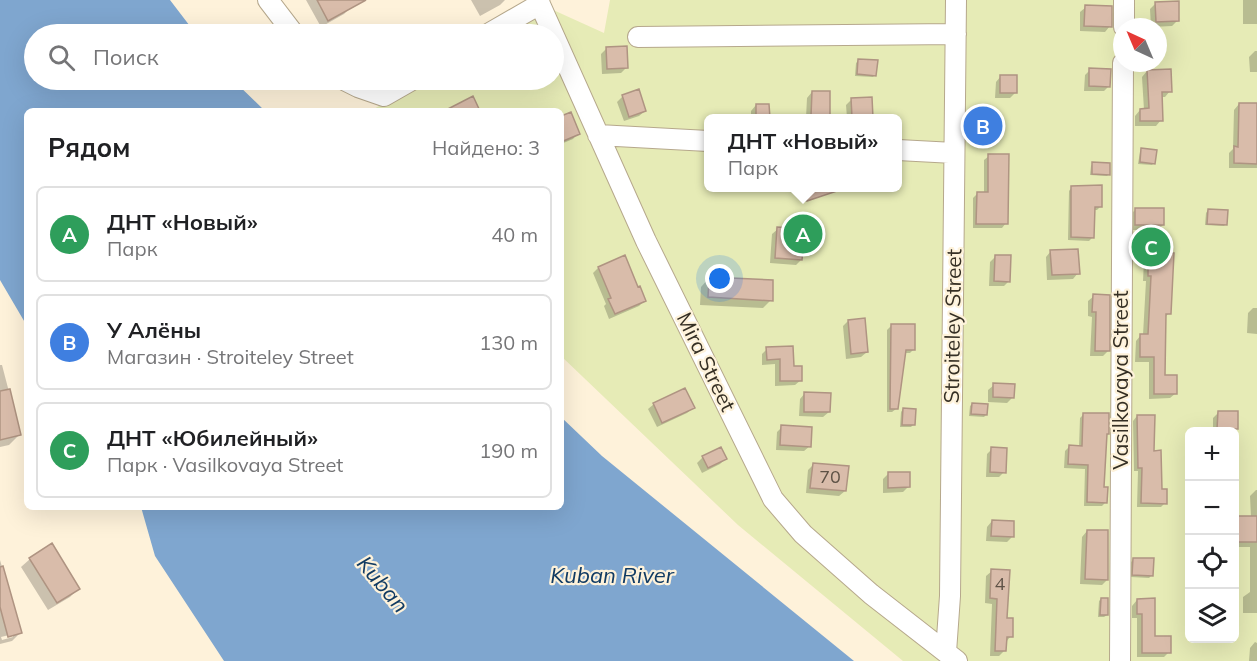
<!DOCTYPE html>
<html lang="ru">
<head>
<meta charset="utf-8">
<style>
	:root { --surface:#fff; --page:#f2f2f2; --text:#202124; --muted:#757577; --line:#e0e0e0; --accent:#1179a4 }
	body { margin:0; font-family:Mulish,sans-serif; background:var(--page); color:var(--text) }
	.controls { position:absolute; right:18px; bottom:18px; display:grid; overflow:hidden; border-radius:9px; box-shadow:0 6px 24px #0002 }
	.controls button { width:54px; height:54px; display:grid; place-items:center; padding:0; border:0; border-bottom:2px solid var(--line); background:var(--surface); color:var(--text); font:30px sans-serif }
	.compass { position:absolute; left:1113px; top:18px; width:54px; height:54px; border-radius:50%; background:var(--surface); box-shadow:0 6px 24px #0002; rotate:316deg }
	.you { position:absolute; left:720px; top:279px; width:21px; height:21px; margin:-15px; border:4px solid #fff; border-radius:50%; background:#1a73e8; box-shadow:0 0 0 9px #1a73e833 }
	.badge { display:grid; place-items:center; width:39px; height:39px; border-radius:50%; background:var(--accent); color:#fff; font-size:20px; font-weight:700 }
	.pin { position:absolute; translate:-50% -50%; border:3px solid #fff; box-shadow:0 2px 6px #0006 }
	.popup { position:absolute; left:704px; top:114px; width:198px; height:78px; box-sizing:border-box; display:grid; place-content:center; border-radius:9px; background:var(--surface); filter:drop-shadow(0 2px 4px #0005); font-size:20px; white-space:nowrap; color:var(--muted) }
	.popup b { font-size:22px; color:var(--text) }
	.popup::after { content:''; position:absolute; left:50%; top:100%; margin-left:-12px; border:12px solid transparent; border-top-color:var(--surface) }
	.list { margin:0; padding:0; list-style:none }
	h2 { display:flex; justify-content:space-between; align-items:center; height:78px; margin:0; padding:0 24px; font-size:26px }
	h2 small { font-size:20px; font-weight:400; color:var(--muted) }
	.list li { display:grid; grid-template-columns:39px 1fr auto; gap:18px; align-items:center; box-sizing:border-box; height:96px; margin:0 12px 12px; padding:0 12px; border:2px solid var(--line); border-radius:9px }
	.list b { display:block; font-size:22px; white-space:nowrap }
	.list p { margin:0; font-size:20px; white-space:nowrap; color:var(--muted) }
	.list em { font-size:20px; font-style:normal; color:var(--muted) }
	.icon { flex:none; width:33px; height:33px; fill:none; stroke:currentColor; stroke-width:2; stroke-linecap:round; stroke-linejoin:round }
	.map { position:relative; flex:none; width:1257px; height:661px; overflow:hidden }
	.search { position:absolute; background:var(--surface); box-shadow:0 6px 24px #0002; left:24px; top:24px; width:540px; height:66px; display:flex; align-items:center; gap:15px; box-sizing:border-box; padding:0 21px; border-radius:33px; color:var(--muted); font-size:22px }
	.panel { position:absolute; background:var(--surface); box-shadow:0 6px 24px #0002; left:24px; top:108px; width:540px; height:402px; border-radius:9px }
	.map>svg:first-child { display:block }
	.green { fill:#e6ebb6; fill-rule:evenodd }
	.water { fill:#7fa6cf }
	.shadow { fill:#0003; fill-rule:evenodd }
	.building { fill:#d9bcaa; stroke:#af9482; stroke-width:1.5 }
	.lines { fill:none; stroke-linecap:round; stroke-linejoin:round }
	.minor-casing { stroke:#b6a88c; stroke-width:22 }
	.minor { stroke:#fff; stroke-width:20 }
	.labels { text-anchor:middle; stroke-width:4.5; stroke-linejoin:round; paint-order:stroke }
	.number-label { font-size:18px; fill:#5e5246 }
	.street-label { font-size:21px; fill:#352f24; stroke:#fef2da }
	.water-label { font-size:22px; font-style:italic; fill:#113b63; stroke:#fef2da }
</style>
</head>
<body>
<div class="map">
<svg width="1257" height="661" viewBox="0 0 1257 661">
	<rect width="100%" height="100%" fill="#fef2da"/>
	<!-- green -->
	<path class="green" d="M 610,0 L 1257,0 L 1257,661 L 903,661 L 738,525 L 561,356 L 561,111 L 370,111 L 426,80 L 554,80 L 554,34 L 507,34 L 529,22 L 540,4 L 604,33 ZM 1122,27 L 1158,27 L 1158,63 L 1122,63 ZM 708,118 L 898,118 L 898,188 L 708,188 ZM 1190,432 L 1234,432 L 1234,638 L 1190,638 Z"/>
	<!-- water -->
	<path class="water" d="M 0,0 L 170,0 L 196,34 L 34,34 L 34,80 L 233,80 L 265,111 L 27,111 L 27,326 L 0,280 Z
		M 561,417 L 602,456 L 854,661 L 224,661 L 155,556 L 141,507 L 561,507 Z"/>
	<!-- shadow -->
	<path class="shadow" d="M 306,0 L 347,0 L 351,7 L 344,14 L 321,27 Z
		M 471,0 L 505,0 L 500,5 L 480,16 Z
		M 1243,0 L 1257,0 L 1257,24 L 1243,24 Z
		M 1156,3 L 1177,21 L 1172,26 L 1151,27 L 1150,9 Z
		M 1086,7 L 1110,26 L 1105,32 L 1080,31 L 1080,12 Z
		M 606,49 L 626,68 L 621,73 L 602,74 L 601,54 Z
		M 1255,51 L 1257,51 L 1257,72 L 1250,72 L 1249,57 Z
		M 858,61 L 875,75 L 873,77 L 855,76 L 856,63 Z
		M 1090,70 L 1109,86 L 1104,91 L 1084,91 L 1085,75 Z
		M 1147,71 L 1170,91 L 1165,97 L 1161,97 L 1161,120 L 1156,126 L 1135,126 L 1135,116 L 1140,110 L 1144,110 L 1142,77 Z
		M 1001,76 L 1015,93 L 1010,98 L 995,98 L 996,82 Z
		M 375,80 L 391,80 L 379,86 Z
		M 812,92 L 828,116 L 826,118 L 806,118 L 807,98 Z
		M 623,96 L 645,111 L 639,116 L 624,121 L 617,102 Z
		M 870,98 L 872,118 L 847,118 L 846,105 L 852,99 Z
		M 1239,104 L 1257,105 L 1257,168 L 1229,168 L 1229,153 L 1233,149 L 1234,110 Z
		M 756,105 L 768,105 L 768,118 L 751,118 L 751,111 Z
		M 561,117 L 578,133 L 573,139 L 561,144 Z
		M 1142,150 L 1154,163 L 1152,165 L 1138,164 L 1140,152 Z
		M 989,156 L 1006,223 L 1002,228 L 973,228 L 973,198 L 977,194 L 984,194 L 984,160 Z
		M 1093,163 L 1109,174 L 1107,176 L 1090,175 L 1091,166 Z
		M 1072,187 L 1101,206 L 1097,210 L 1093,210 L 1093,237 L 1089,241 L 1068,240 L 1069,191 Z
		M 800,188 L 822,188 L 825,194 L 822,196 L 805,202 Z
		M 1136,209 L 1163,225 L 1157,230 L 1130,230 L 1130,215 Z
		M 1208,210 L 1226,224 L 1224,226 L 1205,225 L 1206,213 Z
		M 778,229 L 801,260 L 796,265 L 770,263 L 772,234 Z
		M 1051,251 L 1078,273 L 1073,279 L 1047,280 L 1046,257 Z
		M 1149,254 L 1169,313 L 1164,318 L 1163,377 L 1176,393 L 1170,398 L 1149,399 L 1149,362 L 1135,362 L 1136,341 L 1141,335 L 1143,335 L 1146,281 L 1143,281 L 1144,260 Z
		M 996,256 L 1009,281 L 1004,286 L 989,286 L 990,262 Z
		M 598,268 L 644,301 L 639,306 L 609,319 L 604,306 L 606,304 L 593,273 Z
		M 709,278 L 771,300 L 763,308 L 700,305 L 701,287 Z
		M 1094,296 L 1108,351 L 1103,356 L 1090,356 L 1092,317 L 1088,316 L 1088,301 Z
		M 1253,308 L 1257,308 L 1257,334 L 1247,333 L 1248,313 Z
		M 848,321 L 867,352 L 861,357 L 846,359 L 843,326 Z
		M 891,326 L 914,349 L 910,353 L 904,353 L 896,409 L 892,412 L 887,412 L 887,330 Z
		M 767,349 L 793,368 L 801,380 L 795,385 L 775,386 L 775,364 L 762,365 L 762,354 Z
		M 0,365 L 2,365 L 20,434 L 9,445 L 0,447 Z
		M 994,385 L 1013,397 L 1007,403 L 988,402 L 988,390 Z
		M 805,393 L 829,412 L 823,417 L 799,416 L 800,399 Z
		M 654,404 L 693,408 L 687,413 L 657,427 L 648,409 Z
		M 972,404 L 986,415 L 984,417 L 969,416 L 970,406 Z
		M 903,409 L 913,425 L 911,427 L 900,427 L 901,412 Z
		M 1219,412 L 1236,429 L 1234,432 L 1213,432 L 1213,418 Z
		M 1084,414 L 1108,434 L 1105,436 L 1103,488 L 1106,502 L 1102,506 L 1084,506 L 1085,469 L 1064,468 L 1065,451 L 1069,447 L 1079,447 L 1080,418 Z
		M 1137,416 L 1153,452 L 1160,490 L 1165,503 L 1161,507 L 1137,507 L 1138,471 L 1134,471 L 1133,421 Z
		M 782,427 L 810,446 L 804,451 L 776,450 L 777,432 Z
		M 720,449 L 725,459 L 720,464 L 702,473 L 697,463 L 703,457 Z
		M 992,449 L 1004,472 L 999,477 L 986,477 L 987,454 Z
		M 814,464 L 845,491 L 839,496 L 806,493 L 808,470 Z
		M 889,473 L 908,487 L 903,492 L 883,493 L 883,479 Z
		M 1256,490 L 1257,490 L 1257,613 L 1243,613 L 1243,597 L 1250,592 L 1250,547 L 1234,547 L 1234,521 L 1238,517 L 1251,517 L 1250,496 Z
		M 992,521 L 1012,537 L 1007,542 L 986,541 L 987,527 Z
		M 1087,531 L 1107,580 L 1102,585 L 1080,584 L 1082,537 Z
		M 30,559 L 78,589 L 70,597 L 48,610 L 21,567 Z
		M 1134,559 L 1152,575 L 1149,578 L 1131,577 L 1131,562 Z
		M 0,560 L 21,632 L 12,641 L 0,644 ZM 13,634 L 13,637 L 2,640 L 1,637 Z
		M 992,571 L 1011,636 L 1005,643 L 1004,651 L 999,656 L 990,656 L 992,604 L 985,603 L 986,576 Z
		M 1101,599 L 1107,615 L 1104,617 L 1098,617 L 1099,601 Z
		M 1137,600 L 1154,637 L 1169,652 L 1164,657 L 1137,657 L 1137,618 L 1132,618 L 1132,606 Z
		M 1255,642 L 1257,643 L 1257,661 L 1249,661 L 1250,648 Z"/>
	<!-- building -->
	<path class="building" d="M 317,0 L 366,0 L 328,21 Z
		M 1179,1 L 1179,21 L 1156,22 L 1155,2 Z
		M 1085,5 L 1112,6 L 1112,27 L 1084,26 Z
		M 627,46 L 628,68 L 607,69 L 606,47 Z
		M 858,59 L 878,60 L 876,76 L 857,74 Z
		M 1089,68 L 1111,69 L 1110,87 L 1089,86 Z
		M 1171,69 L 1172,92 L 1162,92 L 1163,121 L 1140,121 L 1140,109 L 1149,108 L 1147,70 Z
		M 1000,75 L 1017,75 L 1017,93 L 1000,93 Z
		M 639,89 L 646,111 L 629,117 L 622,95 Z
		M 812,91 L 830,91 L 830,117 L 811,116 Z
		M 473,96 L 480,111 L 444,111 Z
		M 872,97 L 873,118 L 852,118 L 851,98 Z
		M 1239,103 L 1257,103 L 1257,164 L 1234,163 L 1234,146 L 1238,147 Z
		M 756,104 L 769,104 L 770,118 L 756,118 Z
		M 571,112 L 580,134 L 561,142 L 561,116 Z
		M 1141,148 L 1157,150 L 1155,164 L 1140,162 Z
		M 988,154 L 1009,154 L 1008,224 L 976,224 L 977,192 L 988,192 Z
		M 1092,162 L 1110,163 L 1110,175 L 1092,174 Z
		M 1102,185 L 1102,207 L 1095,207 L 1094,238 L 1071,237 L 1071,186 Z
		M 803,188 L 840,188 L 840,190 L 807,201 Z
		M 1135,208 L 1164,208 L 1164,225 L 1135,225 Z
		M 1208,209 L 1228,210 L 1227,225 L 1207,224 Z
		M 777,227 L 805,229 L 802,260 L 775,258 Z
		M 1078,249 L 1080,274 L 1052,275 L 1050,250 Z
		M 1148,253 L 1174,253 L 1171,314 L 1166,314 L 1165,375 L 1177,375 L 1177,394 L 1154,394 L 1154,357 L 1140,357 L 1140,334 L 1148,334 L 1151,276 L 1148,276 Z
		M 625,255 L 638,287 L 640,286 L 646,301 L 615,314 L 608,299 L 611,298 L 598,267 Z
		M 995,255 L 1011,255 L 1010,282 L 994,281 Z
		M 709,277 L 773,280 L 773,301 L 708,297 Z
		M 1093,294 L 1110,295 L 1110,351 L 1095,351 L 1096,312 L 1092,312 Z
		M 865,318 L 868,352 L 851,354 L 848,320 Z
		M 891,324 L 915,324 L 915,350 L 906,350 L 898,409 L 890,409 Z
		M 793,346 L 794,366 L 802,366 L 802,381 L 780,381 L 780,359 L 767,360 L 766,347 Z
		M 993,383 L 1015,384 L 1014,398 L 993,397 Z
		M 685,388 L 695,408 L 662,423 L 653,403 Z
		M 10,389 L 21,435 L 0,440 L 0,391 Z
		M 804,392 L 831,393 L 830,412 L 804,412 Z
		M 972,403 L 988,404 L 987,415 L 971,414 Z
		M 903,408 L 916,409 L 915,425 L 902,425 Z
		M 1218,411 L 1238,411 L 1238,429 L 1217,429 Z
		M 1083,413 L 1109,413 L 1109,434 L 1107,434 L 1104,487 L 1108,487 L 1107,503 L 1087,502 L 1088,465 L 1068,464 L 1069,445 L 1082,446 Z
		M 1137,415 L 1155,415 L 1154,451 L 1161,450 L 1162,489 L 1167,489 L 1167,504 L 1141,503 L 1142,468 L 1138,468 Z
		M 781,425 L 812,427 L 811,447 L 780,445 Z
		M 721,447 L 727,459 L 708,468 L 702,456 Z
		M 991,447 L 1007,448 L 1006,473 L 990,472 Z
		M 813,463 L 849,466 L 846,491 L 810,488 Z
		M 888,472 L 910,472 L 910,487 L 888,488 Z
		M 1237,516 L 1257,516 L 1257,542 L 1237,542 Z
		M 992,520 L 1014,521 L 1014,537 L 991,536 Z
		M 1087,530 L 1108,530 L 1108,580 L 1085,579 Z
		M 52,543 L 80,589 L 57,603 L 29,558 Z
		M 1133,558 L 1154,558 L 1153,576 L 1132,575 Z
		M 3,566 L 22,633 L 8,637 L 0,607 L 0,567 Z
		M 991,569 L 1010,570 L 1007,618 L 1013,618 L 1013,637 L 1007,637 L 1006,651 L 995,651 L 997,599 L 990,598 Z
		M 1101,598 L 1108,598 L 1108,615 L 1100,615 Z
		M 1155,598 L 1155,636 L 1171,636 L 1171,653 L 1142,653 L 1142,614 L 1137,614 L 1137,599 Z"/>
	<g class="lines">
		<defs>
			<path id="minor" d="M 268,0 L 294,34
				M 538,0 L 646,241 L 773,499 L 803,534 L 871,594 L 957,661
				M 1124,27 L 1124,0
				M 488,34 L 540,4
				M 638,37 L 956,34
				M 344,80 L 358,87 L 384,96 L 412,80
				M 598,135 L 708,141
				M 898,150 L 954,153
				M 946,652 L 950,596 L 956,0
				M 1120,661 L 1123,63"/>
		</defs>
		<!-- minor casing -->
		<use href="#minor" class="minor-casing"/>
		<!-- minor -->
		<use href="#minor" class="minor"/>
	</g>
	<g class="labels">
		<!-- number labels -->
		<g class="number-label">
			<text x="830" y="483">70</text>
			<text x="1000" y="590">4</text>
		</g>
		<!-- street labels -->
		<g class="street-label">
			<text transform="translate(953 326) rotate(-89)" y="7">Stroiteley Street</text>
			<text transform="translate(706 362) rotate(64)" y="7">Mira Street</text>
			<text transform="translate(1121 380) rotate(-90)" y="7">Vasilkovaya Street</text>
		</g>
		<!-- water labels -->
		<g class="water-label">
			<text x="612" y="583">Kuban River</text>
			<text transform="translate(383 584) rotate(50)" y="8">Kuban</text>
		</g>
	</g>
</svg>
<div class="controls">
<button>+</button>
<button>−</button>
<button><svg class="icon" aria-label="locate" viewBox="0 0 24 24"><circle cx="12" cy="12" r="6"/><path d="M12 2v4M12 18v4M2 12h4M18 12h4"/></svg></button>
<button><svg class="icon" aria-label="layers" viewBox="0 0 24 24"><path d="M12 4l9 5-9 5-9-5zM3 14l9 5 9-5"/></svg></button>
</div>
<svg class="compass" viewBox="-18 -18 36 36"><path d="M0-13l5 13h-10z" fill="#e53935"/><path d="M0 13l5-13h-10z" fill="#757577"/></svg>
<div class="you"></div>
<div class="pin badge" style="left:803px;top:234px;background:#2e9e5b">A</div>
<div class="popup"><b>ДНТ «Новый»</b>Парк</div>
<div class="pin badge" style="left:983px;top:126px;background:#3f7fe0">B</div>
<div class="pin badge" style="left:1151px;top:247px;background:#2e9e5b">C</div>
<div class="search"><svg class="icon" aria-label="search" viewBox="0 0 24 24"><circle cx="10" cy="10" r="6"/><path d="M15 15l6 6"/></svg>Поиск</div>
<section class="panel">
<h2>Рядом<small>Найдено: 3</small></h2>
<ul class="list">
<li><span class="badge" style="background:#2e9e5b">A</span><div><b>ДНТ «Новый»</b><p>Парк</p></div><em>40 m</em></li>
<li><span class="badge" style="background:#3f7fe0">B</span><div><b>У Алёны</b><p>Магазин · Stroiteley Street</p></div><em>130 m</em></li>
<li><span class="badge" style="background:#2e9e5b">C</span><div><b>ДНТ «Юбилейный»</b><p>Парк · Vasilkovaya Street</p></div><em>190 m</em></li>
</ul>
</section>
</div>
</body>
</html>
